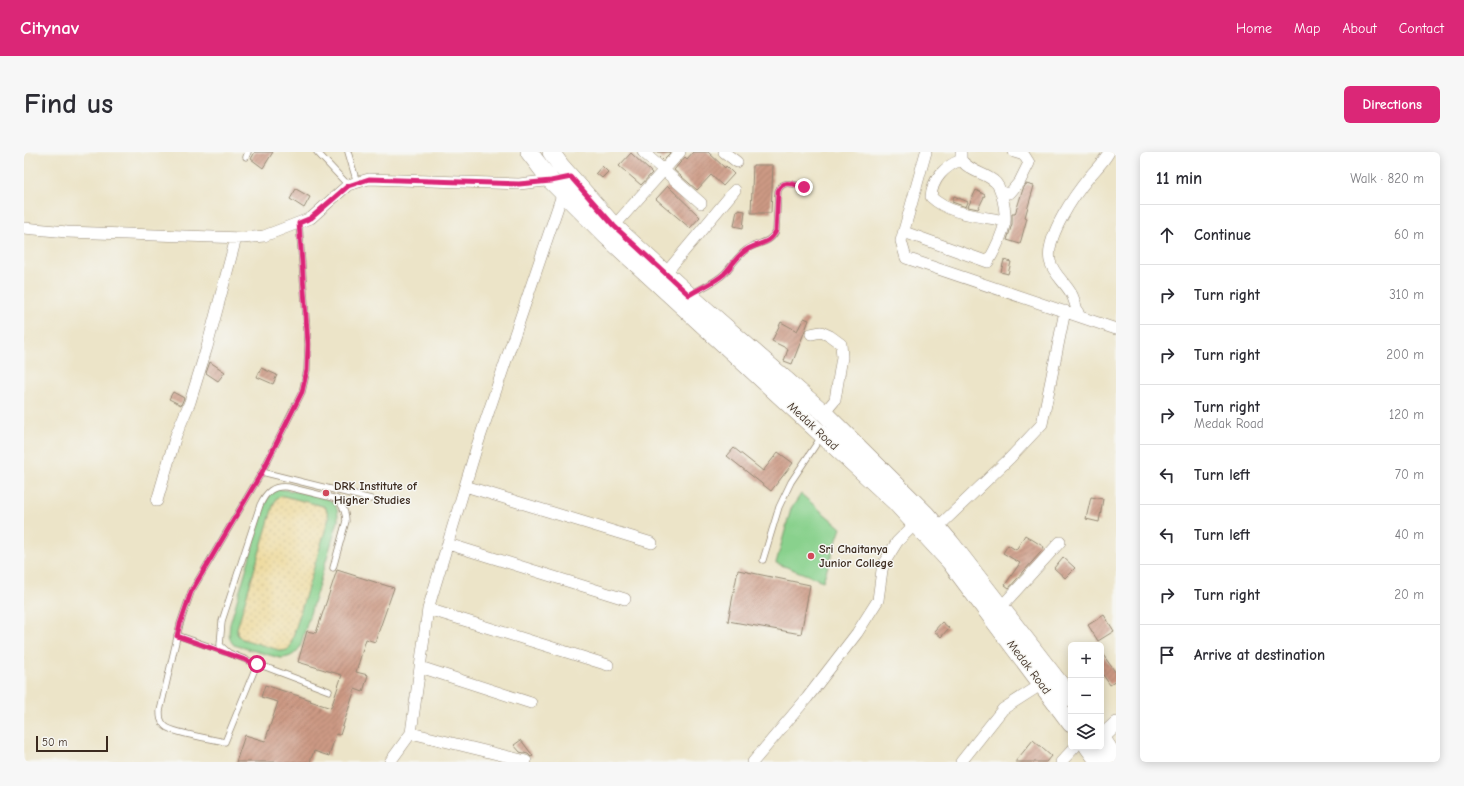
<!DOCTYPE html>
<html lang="en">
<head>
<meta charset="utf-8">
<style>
	:root { --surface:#fff; --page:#f7f7f7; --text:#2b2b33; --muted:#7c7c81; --line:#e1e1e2; --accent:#db2777 }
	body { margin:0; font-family:"Comic Neue",sans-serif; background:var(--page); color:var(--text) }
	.controls { position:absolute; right:12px; bottom:12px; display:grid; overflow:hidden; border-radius:6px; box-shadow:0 2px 10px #0003 }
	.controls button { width:36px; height:36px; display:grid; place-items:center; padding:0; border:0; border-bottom:1px solid var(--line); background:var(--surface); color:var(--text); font:20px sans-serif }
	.scale { position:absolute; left:12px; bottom:10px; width:72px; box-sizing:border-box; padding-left:4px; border:2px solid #3b2a1e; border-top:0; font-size:11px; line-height:14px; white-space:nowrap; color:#3b2a1e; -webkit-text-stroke:3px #f6f6f2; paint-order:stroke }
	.stop { position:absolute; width:12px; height:12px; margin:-9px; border:3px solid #db2777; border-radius:50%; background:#fff }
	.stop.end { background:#db2777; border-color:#fff; box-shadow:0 1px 4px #0008 }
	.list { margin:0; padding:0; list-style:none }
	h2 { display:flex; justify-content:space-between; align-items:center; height:52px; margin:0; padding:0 16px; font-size:17px }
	h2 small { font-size:13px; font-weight:400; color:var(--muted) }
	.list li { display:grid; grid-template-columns:26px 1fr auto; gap:12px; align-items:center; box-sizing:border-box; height:60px; padding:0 16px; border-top:1px solid var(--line) }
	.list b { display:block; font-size:15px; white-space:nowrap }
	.list p { margin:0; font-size:13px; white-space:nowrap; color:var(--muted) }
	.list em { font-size:13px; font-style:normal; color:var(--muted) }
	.icon { flex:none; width:22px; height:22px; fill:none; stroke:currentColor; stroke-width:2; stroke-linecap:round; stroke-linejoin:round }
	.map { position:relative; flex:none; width:1092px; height:610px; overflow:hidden; border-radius:6px }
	header { display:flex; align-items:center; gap:24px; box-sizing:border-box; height:56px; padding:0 20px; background:var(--accent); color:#fff }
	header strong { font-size:19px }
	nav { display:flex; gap:22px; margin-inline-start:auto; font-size:14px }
	.intro { display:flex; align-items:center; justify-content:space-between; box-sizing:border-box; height:96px; padding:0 24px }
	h1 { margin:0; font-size:28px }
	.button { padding:10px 18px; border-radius:6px; background:var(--accent); color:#fff; font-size:14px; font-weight:700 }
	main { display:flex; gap:24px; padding:0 24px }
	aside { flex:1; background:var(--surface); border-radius:6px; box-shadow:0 2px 10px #0003 }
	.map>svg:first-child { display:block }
	.sand { fill:url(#sand-dots); stroke:#94825e }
	.pitch { fill:#89d18d; stroke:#627e56; fill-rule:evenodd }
	.building { fill:url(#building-hatch) }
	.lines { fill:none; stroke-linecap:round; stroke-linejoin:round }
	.lane-casing { stroke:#948773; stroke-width:7 }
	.street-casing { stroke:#948773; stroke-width:12 }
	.secondary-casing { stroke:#948773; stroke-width:16 }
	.primary-casing { stroke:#948773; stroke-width:18 }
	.lane { stroke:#fff; stroke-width:5.5 }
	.street { stroke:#fff; stroke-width:11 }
	.secondary { stroke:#fff; stroke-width:15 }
	.primary { stroke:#fff; stroke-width:17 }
	.route { stroke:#db2777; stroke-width:5 }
	.poi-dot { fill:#d1495b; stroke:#f6f6f2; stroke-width:1.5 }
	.labels { text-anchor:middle; stroke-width:3; stroke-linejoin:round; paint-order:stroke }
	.street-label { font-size:12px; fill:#3b2a1e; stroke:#f6f6f2 }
	.poi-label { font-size:12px; font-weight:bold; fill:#3b2a1e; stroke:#f6f6f2; text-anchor:start }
</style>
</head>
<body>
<header>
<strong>Citynav</strong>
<nav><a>Home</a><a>Map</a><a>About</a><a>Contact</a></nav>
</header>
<div class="intro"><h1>Find us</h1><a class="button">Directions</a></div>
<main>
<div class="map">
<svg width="1092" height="610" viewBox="0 0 1092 610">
	<defs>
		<pattern id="sand-dots" width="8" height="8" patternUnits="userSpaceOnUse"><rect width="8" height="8" fill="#eeda9e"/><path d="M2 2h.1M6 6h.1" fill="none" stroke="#cdbb88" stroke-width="1.8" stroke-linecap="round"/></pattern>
		<pattern id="building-hatch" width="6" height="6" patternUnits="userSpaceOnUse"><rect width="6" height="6" fill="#cc9984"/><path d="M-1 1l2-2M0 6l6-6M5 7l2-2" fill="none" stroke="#a77d6b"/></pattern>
	</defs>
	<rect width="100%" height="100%" fill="#f6f6f2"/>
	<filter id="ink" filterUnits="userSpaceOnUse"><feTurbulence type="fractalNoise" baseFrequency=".025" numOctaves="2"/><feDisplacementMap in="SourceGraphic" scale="8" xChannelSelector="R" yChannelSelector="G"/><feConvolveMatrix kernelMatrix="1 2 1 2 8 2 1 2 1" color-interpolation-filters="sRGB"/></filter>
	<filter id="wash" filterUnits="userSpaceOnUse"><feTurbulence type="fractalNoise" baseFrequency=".012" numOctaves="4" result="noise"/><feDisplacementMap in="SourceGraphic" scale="16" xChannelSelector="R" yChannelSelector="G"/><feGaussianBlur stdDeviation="0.9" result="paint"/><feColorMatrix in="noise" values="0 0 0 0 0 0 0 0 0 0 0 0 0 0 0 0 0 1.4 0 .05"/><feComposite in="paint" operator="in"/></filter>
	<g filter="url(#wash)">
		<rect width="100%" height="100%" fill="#ece4c8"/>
		<!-- sand -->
		<path class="sand" d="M 257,344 L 260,344 L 299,354 L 302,356 L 305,366 L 266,495 L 263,498 L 258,499 L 218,487 L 213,482 L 213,476 L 249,354 L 252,346 Z"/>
		<!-- pitch -->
		<path class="pitch" d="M 253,337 C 261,337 301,344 307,349 C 314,354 314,361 314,369 L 276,495 C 271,503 265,506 256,506 L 210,493 C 204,487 205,481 206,472 L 243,347 L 248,340 ZM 257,344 L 260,344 L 299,354 L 302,356 L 305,366 L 266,495 L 263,498 L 258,499 L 218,487 L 213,482 L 213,476 L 249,354 L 252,346 Z
			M 777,342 L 817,376 L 799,429 L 752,411 L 767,357 Z"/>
		<g id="blocks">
			<!-- building -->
			<path class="building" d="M 231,0 L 249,0 L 239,16 L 227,7 Z
				M 631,0 L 647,0 L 639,8 Z
				M 669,0 L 684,0 L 701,16 L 702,14 L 710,22 L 699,34 L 687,23 L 673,38 L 650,18 L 661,5 L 663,7 Z
				M 607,1 L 628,21 L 617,33 L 595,14 Z
				M 729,13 L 749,13 L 747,61 L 727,61 Z
				M 578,14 L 584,20 L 578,26 L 572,21 Z
				M 1002,32 L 1010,34 L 1001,65 L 1003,66 L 996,92 L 983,88 L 988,72 L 988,62 L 991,62 L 999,37 Z
				M 644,34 L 676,65 L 666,76 L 632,47 Z
				M 272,37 L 286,45 L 280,56 L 266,47 Z
				M 952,38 L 961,43 L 954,57 L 944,55 Z
				M 930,44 L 944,50 L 942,55 L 928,50 Z
				M 713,58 L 721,59 L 719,76 L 710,74 Z
				M 980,108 L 987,110 L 984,122 L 977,120 Z
				M 780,166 L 785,168 L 768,212 L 760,209 L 764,197 L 748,189 L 757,170 L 773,179 Z
				M 186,210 L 201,220 L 194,229 L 182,221 Z
				M 237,216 L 253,223 L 249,232 L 233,225 Z
				M 149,240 L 160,246 L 157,253 L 145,247 Z
				M 710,296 L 739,319 L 754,300 L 769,311 L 747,339 L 703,304 Z
				M 1067,345 L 1079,347 L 1075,370 L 1062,367 Z
				M 1001,383 L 1020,395 L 1016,401 L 985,436 L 981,433 L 996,411 L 979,401 L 984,393 L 992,398 Z
				M 1039,405 L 1051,416 L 1041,426 L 1030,416 Z
				M 313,418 L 370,436 L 351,490 L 342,487 L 332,520 L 344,523 L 339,540 L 331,537 L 316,583 L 312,582 L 305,604 L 290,599 L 286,610 L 212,610 L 221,583 L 241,589 L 254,550 L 237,545 L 241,533 L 287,548 L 286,549 L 307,556 L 318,523 L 274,510 L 283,479 L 292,481 Z
				M 714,418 L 786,433 L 777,482 L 704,469 Z
				M 1080,463 L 1090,479 L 1074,489 L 1064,473 Z
				M 918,470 L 925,476 L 917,485 L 910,479 Z
				M 1077,500 L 1092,521 L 1092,529 L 1086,533 L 1077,520 Z
				M 497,588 L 509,604 L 507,605 L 504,602 L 496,600 L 490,593 Z
				M 1009,588 L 1027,604 L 1022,610 L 991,610 Z"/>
		</g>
	</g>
	<g filter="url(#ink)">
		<use href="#blocks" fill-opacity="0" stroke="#948773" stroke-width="1"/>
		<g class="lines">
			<defs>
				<path id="lane" d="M 293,0 L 324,33
					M 324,0 L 333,31
					M 222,5 L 224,0
					M 275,71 L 284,192 L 283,218 L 278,240 L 238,320 L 167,440 L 156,472 L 136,559 C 136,565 136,569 141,574 C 148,581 189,587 201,590 L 233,512 L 205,501 L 196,493 L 198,469 L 236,353 C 242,340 249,333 264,335 L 313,347 C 319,354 322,360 322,369 L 309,416
					M 667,142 C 678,136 692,130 701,121 C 708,113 714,104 722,98 C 733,89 744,94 752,79 L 754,39 C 759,27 769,32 780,35
					M 238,320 L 347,347
					M 739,408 L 755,355 L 767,330 L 797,285
					M 153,483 L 201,500
					M 231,511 L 305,539"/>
				<path id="street" d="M 619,0 L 677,51
					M 700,0 L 713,10
					M 902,0 L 877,89 L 882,106 L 1092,177
					M 937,8 C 921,14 908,27 907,45 C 926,63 957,64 981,69
					M 978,41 L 986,41 L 996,29 L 1005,11 L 1000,3 L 990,0
					M 590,74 L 656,0
					M 0,76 L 43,80 L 219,86 L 240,84 L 287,66 L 324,33 L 345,27 L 495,32 L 530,28
					M 880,80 L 964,110 C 971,98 978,84 981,70 C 982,61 978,34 970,29 C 959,20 948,21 937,8 L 937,0
					M 641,122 L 711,38
					M 1055,163 C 1052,157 1051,149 1048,143 C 1042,131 1029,122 1026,109 C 1021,85 1051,42 1066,24 C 1073,16 1080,9 1085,0
					M 787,182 L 797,180 L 806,184 L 817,192 L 818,205 L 811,248 L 800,261
					M 441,334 L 628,391
					M 133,349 L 152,283 L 166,250 L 183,195 L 212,86
					M 913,376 L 986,306 L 1018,272 L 1041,159
					M 424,392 L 601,447
					M 977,455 L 1036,390
					M 404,457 L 584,513
					M 396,515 L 507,551
					M 387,581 L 502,609
					M 366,610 L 387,581 L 404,457 L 453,294 L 539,40
					M 729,610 L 783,546 L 833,481 L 854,448 L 858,418 L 860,411 L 873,390 L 891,372
					M 937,610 L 979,557 L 1018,532
					M 1037,610 L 1051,595"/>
				<path id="secondary" d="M 1077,586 L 1092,572"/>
				<path id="primary" d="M 505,0 L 527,29 L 582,84 L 871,350 L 926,410 L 1047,572
					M 527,0 L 537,14 L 590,74 L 665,143 L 800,261 L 902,362 L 927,391 L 1047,546
					M 1077,585 L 1092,608
					M 1064,595 L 1075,610"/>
			</defs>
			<!-- lane casing -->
			<use href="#lane" class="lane-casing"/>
			<!-- street casing -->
			<use href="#street" class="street-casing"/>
			<!-- secondary casing -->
			<use href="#secondary" class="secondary-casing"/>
			<!-- primary casing -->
			<use href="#primary" class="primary-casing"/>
			<!-- lane -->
			<use href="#lane" class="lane"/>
			<!-- street -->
			<use href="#street" class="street"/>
			<!-- secondary -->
			<use href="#secondary" class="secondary"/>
			<!-- primary -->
			<use href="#primary" class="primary"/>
		</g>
	</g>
	<g class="lines" filter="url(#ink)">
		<!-- route -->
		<path class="route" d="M 233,512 L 153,484 L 156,472 L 167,440 L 238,320 L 278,240 L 283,218 L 284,192 L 275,71 L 287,66 L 324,34 L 345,27 L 495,32 L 527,29 L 547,25 L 590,74 L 665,143 C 676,136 690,131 700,122 C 708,114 714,102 724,97 C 736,90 745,93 752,79 L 754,39 C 759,27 769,32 780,35"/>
	</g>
	<!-- markers -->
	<g class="poi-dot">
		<circle cx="302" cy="341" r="4"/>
		<circle cx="787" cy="404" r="4"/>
	</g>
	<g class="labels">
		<!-- street labels -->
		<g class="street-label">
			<text transform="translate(789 274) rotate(43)" y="4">Medak Road</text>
			<text transform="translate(1005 515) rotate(53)" y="4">Medak Road</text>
		</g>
		<!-- poi labels -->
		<g class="poi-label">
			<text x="310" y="338">DRK Institute of<tspan x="310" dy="14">Higher Studies</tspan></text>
			<text x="795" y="401">Sri Chaitanya<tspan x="795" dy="14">Junior College</tspan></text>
		</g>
	</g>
</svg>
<div class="controls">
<button>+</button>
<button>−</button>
<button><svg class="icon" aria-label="layers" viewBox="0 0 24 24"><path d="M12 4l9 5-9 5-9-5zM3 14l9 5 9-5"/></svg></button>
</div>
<div class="scale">50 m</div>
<div class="stop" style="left:233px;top:512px"></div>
<div class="stop end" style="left:780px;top:35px"></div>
</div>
<aside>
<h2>11 min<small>Walk · 820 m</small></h2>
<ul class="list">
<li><svg class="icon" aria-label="ahead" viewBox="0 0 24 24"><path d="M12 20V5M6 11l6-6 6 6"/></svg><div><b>Continue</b></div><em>60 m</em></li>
<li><svg class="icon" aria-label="right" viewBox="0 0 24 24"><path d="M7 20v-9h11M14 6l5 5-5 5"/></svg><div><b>Turn right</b></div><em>310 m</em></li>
<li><svg class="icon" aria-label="right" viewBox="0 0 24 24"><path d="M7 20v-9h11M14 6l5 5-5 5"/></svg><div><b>Turn right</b></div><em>200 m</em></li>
<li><svg class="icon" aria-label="right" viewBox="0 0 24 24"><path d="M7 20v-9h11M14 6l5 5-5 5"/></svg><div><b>Turn right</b><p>Medak Road</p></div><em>120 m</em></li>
<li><svg class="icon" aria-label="left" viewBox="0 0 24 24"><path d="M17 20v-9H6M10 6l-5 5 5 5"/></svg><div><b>Turn left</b></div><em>70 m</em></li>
<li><svg class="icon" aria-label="left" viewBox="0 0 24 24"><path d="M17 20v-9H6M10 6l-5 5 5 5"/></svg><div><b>Turn left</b></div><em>40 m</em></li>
<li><svg class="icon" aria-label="right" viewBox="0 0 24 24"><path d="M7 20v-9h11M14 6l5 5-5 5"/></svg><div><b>Turn right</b></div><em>20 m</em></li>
<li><svg class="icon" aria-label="arrive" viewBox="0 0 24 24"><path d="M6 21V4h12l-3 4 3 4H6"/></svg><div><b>Arrive at destination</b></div></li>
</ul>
</aside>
</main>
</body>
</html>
